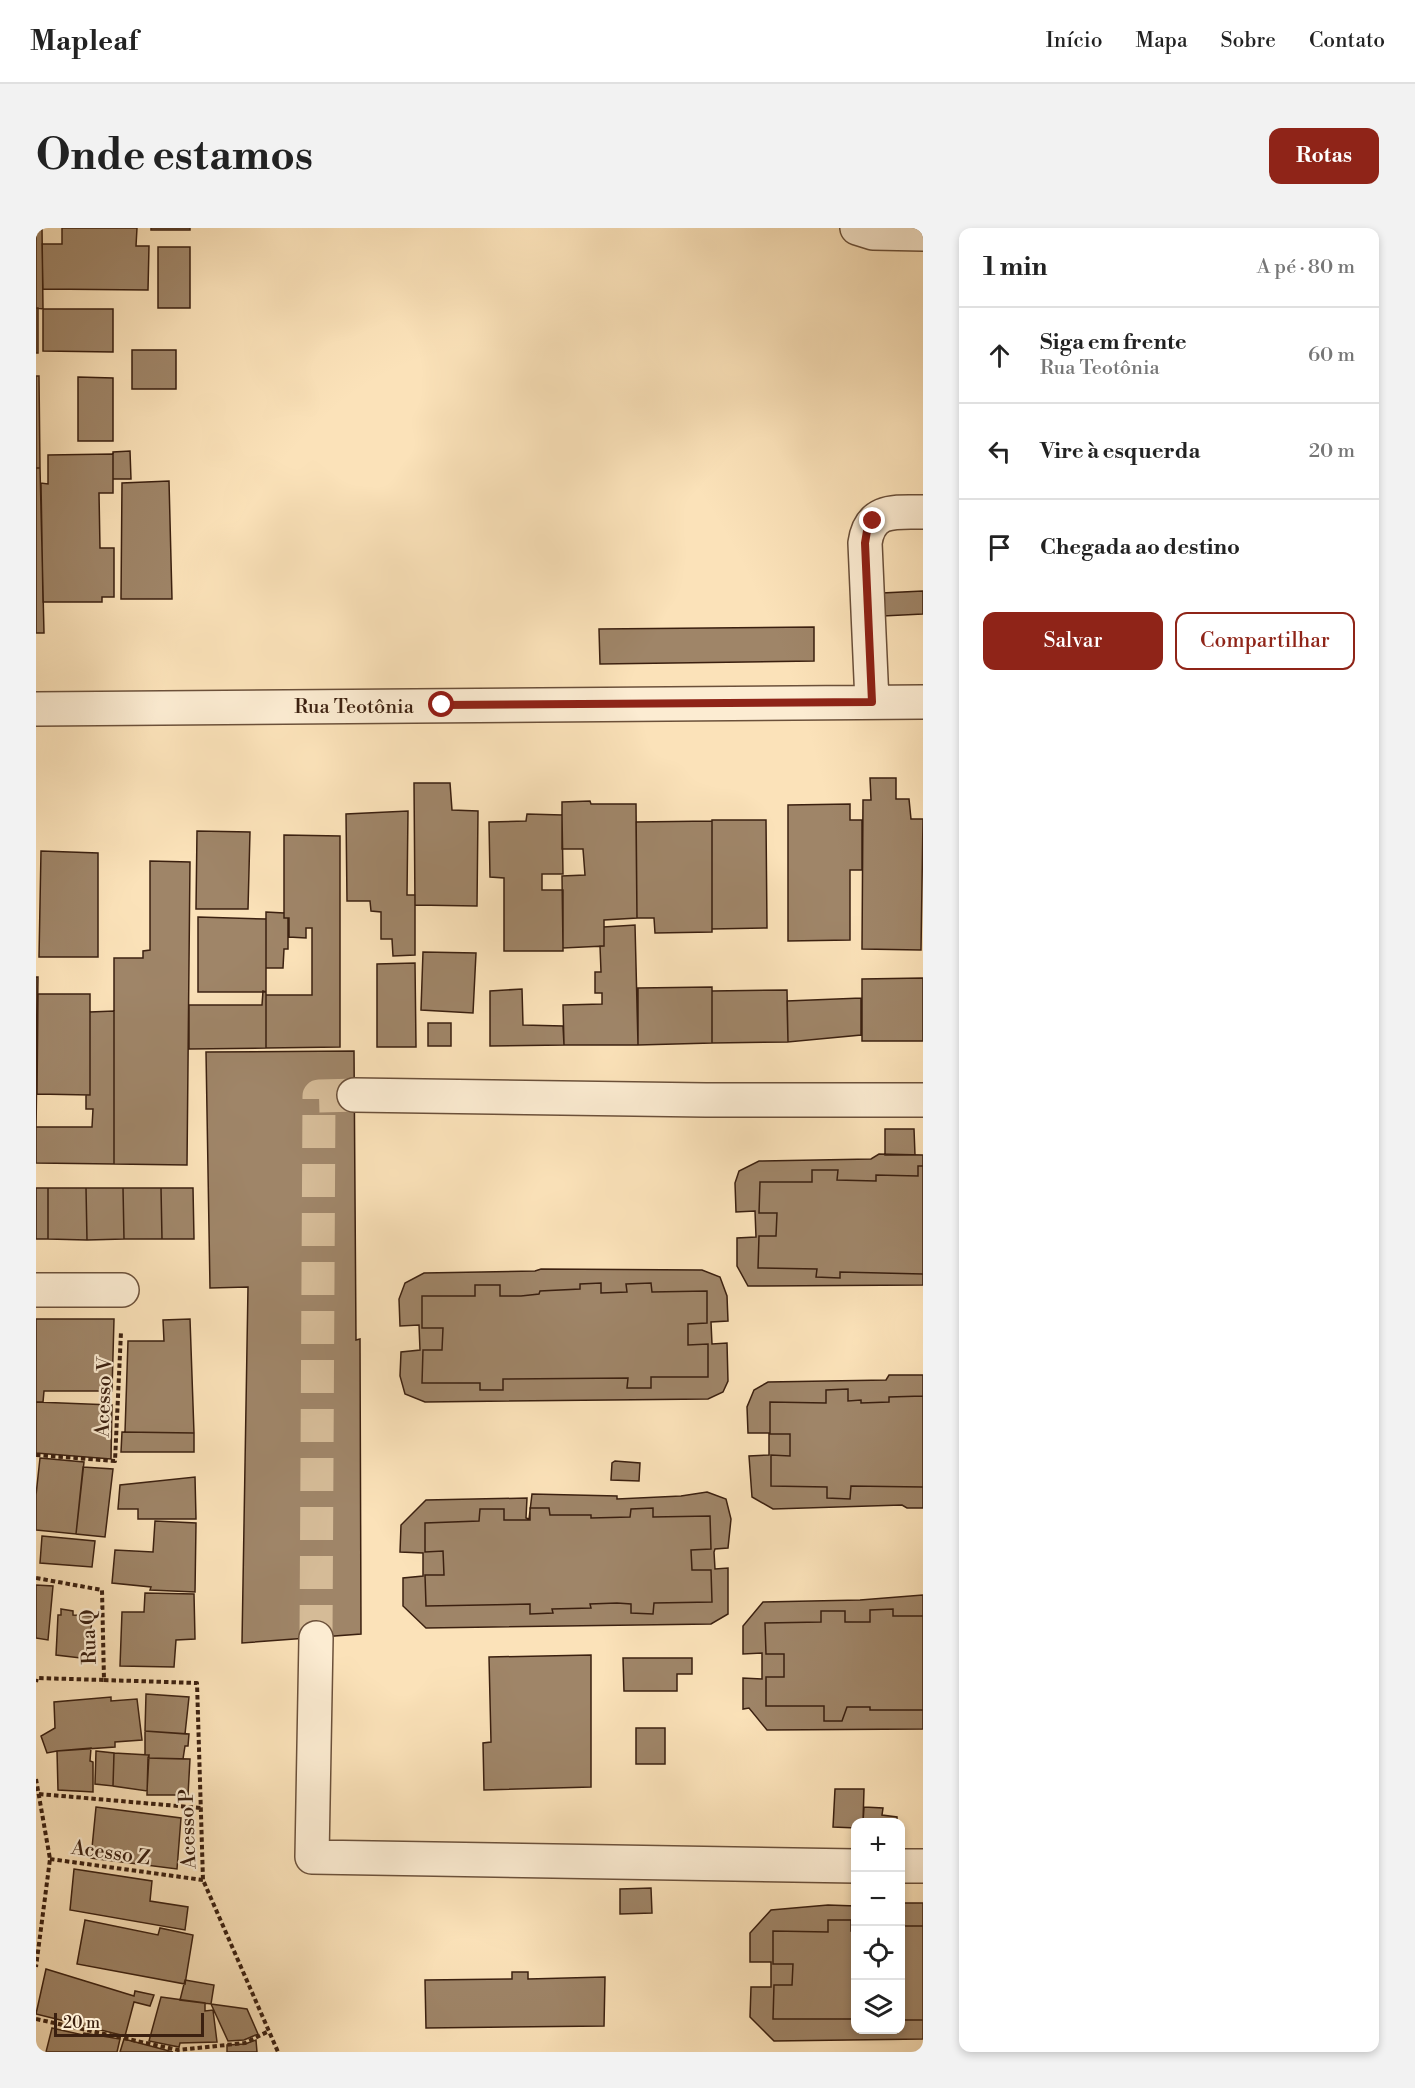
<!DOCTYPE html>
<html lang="pt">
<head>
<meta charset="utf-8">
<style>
	:root { --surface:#fff; --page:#f2f2f2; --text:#222; --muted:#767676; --line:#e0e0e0; --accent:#8f2418 }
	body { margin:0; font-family:"Libre Bodoni",serif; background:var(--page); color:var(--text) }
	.controls { position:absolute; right:18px; bottom:18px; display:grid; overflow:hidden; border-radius:12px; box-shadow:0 3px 9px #0003 }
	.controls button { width:54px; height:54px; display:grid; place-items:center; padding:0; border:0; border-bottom:2px solid var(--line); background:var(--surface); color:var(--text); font:30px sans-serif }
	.scale { position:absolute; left:18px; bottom:15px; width:150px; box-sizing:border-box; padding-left:6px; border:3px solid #3b2010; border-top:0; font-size:16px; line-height:21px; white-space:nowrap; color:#3b2010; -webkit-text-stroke:4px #fcecd2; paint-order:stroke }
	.stop { position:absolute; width:18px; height:18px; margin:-14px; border:4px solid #8f2418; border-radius:50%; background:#fff }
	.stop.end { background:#8f2418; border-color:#fff; box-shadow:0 2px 6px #0008 }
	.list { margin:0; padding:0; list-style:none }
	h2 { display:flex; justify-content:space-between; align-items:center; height:78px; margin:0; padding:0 24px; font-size:26px }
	h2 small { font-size:20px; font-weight:400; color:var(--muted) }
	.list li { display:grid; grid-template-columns:39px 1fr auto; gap:18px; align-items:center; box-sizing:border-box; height:96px; padding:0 24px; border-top:2px solid var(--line) }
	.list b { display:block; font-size:22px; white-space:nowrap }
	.list p { margin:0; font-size:20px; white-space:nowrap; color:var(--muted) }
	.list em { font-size:20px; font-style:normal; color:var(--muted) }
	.actions { display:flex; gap:12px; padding:18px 24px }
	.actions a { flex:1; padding:14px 0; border:2px solid var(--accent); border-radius:12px; text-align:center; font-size:21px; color:var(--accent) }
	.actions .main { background:var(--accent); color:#fff }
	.icon { flex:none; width:33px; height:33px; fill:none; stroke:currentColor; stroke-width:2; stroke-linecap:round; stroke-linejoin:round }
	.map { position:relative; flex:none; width:887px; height:1824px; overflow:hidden; border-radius:12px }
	header { display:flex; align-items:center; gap:36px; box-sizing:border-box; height:84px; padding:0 30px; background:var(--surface); border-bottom:2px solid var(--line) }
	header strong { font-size:28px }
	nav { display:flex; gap:33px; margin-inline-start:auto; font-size:21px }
	.intro { display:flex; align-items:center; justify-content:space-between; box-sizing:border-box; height:144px; padding:0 36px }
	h1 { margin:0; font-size:42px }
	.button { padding:15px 27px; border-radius:12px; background:var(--accent); color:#fff; font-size:21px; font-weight:700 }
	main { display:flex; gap:36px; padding:0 36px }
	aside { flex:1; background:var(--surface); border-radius:12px; box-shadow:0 3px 9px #0003 }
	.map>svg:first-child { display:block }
	.building { fill:#9f8568; stroke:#3b2010; stroke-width:1.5 }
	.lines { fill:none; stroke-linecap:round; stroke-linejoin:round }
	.street-tunnel { stroke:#d5bb97; stroke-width:33; stroke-dasharray:33 16; stroke-linecap:butt }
	.street-casing { stroke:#6b503a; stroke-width:36 }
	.path { stroke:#3b2010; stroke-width:4; stroke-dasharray:4.5 3; stroke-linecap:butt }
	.street { stroke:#fcecd2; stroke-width:33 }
	.route { stroke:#8f2418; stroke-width:8 }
	.labels { text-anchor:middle; stroke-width:4.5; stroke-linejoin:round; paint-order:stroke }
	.street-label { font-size:20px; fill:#3b2010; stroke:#fcecd2 }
</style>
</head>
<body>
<header>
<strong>Mapleaf</strong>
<nav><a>Início</a><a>Mapa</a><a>Sobre</a><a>Contato</a></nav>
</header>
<div class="intro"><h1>Onde estamos</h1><a class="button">Rotas</a></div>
<main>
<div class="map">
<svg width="887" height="1824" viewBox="0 0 887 1824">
	<rect width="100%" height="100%" fill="#fbe2b9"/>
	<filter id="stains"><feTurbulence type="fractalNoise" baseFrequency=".00333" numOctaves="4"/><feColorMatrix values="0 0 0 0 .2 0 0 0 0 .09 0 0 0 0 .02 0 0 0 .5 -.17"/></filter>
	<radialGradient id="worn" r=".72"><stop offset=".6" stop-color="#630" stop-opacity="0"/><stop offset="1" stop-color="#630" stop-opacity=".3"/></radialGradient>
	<!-- building -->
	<path class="building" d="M 0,0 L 6,0 L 7,81 L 0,80 Z
		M 26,0 L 101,0 L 100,18 L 113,18 L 112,62 L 7,61 L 6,16 L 26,16 Z
		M 115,0 L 154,0 L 154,2 L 115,2 Z
		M 122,19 L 154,19 L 154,80 L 122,80 Z
		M 0,80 L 2,80 L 2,125 L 0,125 Z
		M 7,81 L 77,81 L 77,124 L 7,123 Z
		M 96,122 L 140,122 L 140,161 L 96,161 Z
		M 0,148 L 3,148 L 4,240 L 0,240 Z
		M 42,149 L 77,150 L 77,213 L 42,213 Z
		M 94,223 L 95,251 L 77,251 L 77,224 Z
		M 77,226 L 77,265 L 63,265 L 64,320 L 78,320 L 78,369 L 66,369 L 66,374 L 7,374 L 5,255 L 12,256 L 12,227 Z
		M 0,240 L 4,240 L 8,405 L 0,405 Z
		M 133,253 L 136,371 L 85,371 L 86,255 Z
		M 887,363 L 887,386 L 847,388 L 846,365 Z
		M 778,399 L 778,433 L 564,436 L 563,401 Z
		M 834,550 L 860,550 L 860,571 L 873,571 L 875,591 L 887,591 L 885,722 L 826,721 L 827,572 L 835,572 Z
		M 378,555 L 414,555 L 416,582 L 442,583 L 441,678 L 379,677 Z
		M 554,573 L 555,576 L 600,576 L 601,690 L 568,692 L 568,718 L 527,720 L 526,648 L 549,647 L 547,621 L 526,621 L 526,574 Z
		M 814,576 L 814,592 L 826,592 L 826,642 L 814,642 L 814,712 L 752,713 L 752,577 Z
		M 372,583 L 371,667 L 379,667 L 379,727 L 357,728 L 356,711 L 345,711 L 345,684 L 335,683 L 334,673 L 311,673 L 310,586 Z
		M 491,586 L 526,587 L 527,646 L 506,646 L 506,662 L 527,662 L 527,723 L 468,723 L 468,650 L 454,649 L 453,594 L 490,593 Z
		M 730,592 L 731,700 L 676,701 L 676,592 Z
		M 676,593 L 676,704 L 619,705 L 618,690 L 601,690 L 600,594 Z
		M 161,603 L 214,604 L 212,681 L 160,681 Z
		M 248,607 L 304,608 L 304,819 L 230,820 L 230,767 L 276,767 L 276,700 L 270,700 L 270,710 L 253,709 L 253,690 L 248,690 Z
		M 5,623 L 62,625 L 62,729 L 3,729 Z
		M 114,633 L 154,634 L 151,937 L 78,936 L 78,730 L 107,730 L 107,723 L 114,722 Z
		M 230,684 L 248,685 L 248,690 L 252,690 L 252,721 L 248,721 L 247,740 L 230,740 Z
		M 162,689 L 230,691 L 230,764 L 162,764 Z
		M 599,697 L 602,817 L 528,817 L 527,777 L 566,776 L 566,765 L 559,765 L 559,744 L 565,744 L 564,718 L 568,718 L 568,699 Z
		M 387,724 L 440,725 L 437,785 L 385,782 Z
		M 379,735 L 380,819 L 341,819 L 341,736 Z
		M 0,749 L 2,749 L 0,904 Z
		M 887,750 L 887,813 L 826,813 L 826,751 Z
		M 676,759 L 676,815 L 602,817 L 602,760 Z
		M 486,761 L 487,797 L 527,798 L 528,817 L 454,818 L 454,763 Z
		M 751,762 L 752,814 L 676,815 L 676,763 Z
		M 227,763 L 230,764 L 230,820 L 153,821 L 153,777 L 226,777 Z
		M 2,766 L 54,766 L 54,867 L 1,866 Z
		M 825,770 L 825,807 L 752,814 L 751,773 Z
		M 78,783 L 78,936 L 0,935 L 0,899 L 56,899 L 57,881 L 50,881 L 50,867 L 54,867 L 54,784 Z
		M 392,795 L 415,795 L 415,818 L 392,818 Z
		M 318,823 L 320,1112 L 324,1111 L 325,1406 L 206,1415 L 212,1059 L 174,1060 L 170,824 Z
		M 849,901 L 878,901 L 879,927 L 849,927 Z
		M 843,926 L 887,927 L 887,1057 L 712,1058 L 701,1038 L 701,1010 L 720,1009 L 719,983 L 700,984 L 699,955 L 703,943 L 723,933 L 835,931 Z
		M 882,938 L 887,938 L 887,1046 L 804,1044 L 804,1050 L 780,1049 L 781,1041 L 722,1040 L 723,1008 L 740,1008 L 741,985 L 723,985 L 724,954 L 776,954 L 776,942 L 802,942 L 801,952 L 840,953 L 840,947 L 882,948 Z
		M 0,960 L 12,960 L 12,1011 L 0,1011 Z
		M 12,960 L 50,960 L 51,1012 L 12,1011 Z
		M 50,960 L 87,960 L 88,1011 L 51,1012 Z
		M 87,960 L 125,960 L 126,1011 L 88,1011 Z
		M 125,960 L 157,960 L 158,1011 L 126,1011 Z
		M 505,1041 L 666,1042 L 684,1049 L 691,1068 L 692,1093 L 675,1094 L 676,1116 L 691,1115 L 692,1153 L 687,1164 L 672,1171 L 389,1174 L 369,1166 L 364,1148 L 365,1124 L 384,1122 L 383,1097 L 364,1098 L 363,1071 L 369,1055 L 388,1045 L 499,1043 Z
		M 565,1055 L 565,1065 L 591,1064 L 590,1056 L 615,1055 L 616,1064 L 671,1063 L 671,1095 L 652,1096 L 652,1117 L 672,1116 L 672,1149 L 615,1149 L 615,1160 L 591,1160 L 592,1150 L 467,1151 L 467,1162 L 444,1162 L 444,1155 L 386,1155 L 387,1122 L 406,1122 L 407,1100 L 386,1100 L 386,1068 L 439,1068 L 439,1057 L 464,1057 L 464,1068 L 485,1068 L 503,1066 L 504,1063 L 544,1061 L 544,1056 Z
		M 0,1091 L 78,1091 L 76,1163 L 8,1163 L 7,1174 L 0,1174 Z
		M 154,1091 L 158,1205 L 89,1204 L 92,1113 L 128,1113 L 127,1092 Z
		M 853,1147 L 887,1147 L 887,1280 L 871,1280 L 866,1277 L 737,1281 L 716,1269 L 713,1228 L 733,1227 L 733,1205 L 712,1205 L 711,1179 L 718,1162 L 732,1154 L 850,1152 Z
		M 812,1161 L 812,1173 L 825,1172 L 825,1175 L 853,1174 L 853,1169 L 887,1168 L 887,1259 L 815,1258 L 814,1271 L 791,1270 L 791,1259 L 735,1258 L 735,1227 L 754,1228 L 754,1206 L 734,1206 L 734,1174 L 790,1175 L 790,1162 Z
		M 0,1174 L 76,1177 L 75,1231 L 0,1225 Z
		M 86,1204 L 158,1205 L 158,1224 L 85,1224 Z
		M 4,1230 L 48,1234 L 40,1306 L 0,1302 L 0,1267 Z
		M 579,1233 L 604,1235 L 603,1253 L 575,1252 L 576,1235 Z
		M 47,1239 L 77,1241 L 69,1309 L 40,1306 Z
		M 159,1249 L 160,1291 L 102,1291 L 102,1281 L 82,1281 L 84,1257 Z
		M 671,1264 L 690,1271 L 695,1291 L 692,1320 L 679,1321 L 678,1324 L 679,1341 L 692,1340 L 692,1386 L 675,1396 L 390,1400 L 367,1378 L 367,1350 L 387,1348 L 387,1325 L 364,1324 L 365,1297 L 390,1272 L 491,1270 L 490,1290 L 493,1291 L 496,1266 L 581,1268 L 581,1271 L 645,1268 Z
		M 494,1280 L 513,1280 L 514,1287 L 555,1287 L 555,1290 L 594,1289 L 595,1281 L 617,1280 L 617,1289 L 674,1288 L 675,1321 L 655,1322 L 656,1342 L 675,1342 L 676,1374 L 618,1375 L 617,1386 L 595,1385 L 595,1376 L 581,1375 L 554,1376 L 555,1380 L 516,1381 L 517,1385 L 494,1386 L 494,1376 L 390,1378 L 389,1347 L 408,1347 L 407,1323 L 389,1324 L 389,1295 L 443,1293 L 444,1281 L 468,1281 L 468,1292 L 494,1292 Z
		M 119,1293 L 160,1295 L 159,1364 L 114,1362 L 115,1359 L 76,1355 L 79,1322 L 117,1324 Z
		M 6,1308 L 59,1313 L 56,1339 L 4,1335 Z
		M 0,1357 L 17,1358 L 12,1412 L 0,1410 Z
		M 109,1365 L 158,1366 L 159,1411 L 140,1412 L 138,1439 L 84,1438 L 86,1384 L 108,1384 Z
		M 887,1367 L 887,1501 L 731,1502 L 713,1480 L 707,1481 L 707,1450 L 726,1451 L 726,1425 L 707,1426 L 707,1398 L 727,1374 L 824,1372 Z
		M 25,1381 L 37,1383 L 37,1387 L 56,1388 L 53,1431 L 20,1427 L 22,1387 L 25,1387 Z
		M 857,1381 L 857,1388 L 887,1388 L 887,1482 L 834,1482 L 834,1479 L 811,1479 L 806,1493 L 788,1493 L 788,1478 L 730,1478 L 730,1449 L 748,1449 L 748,1426 L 730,1426 L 729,1395 L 785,1394 L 785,1383 L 809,1383 L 809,1394 L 834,1394 L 834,1382 Z
		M 555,1427 L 555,1559 L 448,1562 L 447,1515 L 455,1514 L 453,1429 Z
		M 587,1430 L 656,1430 L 656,1446 L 641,1446 L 641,1463 L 588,1463 Z
		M 110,1466 L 153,1469 L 149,1506 L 109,1503 Z
		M 75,1469 L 75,1473 L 101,1471 L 106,1512 L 79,1514 L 79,1519 L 21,1523 L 11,1525 L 5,1508 L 19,1500 L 18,1474 Z
		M 600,1500 L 629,1500 L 629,1536 L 600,1536 Z
		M 109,1503 L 153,1506 L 152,1518 L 149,1518 L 147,1531 L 112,1530 L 113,1527 L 109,1527 Z
		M 55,1520 L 54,1533 L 57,1534 L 57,1564 L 22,1562 L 21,1523 Z
		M 60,1523 L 78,1525 L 77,1558 L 59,1556 Z
		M 78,1525 L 113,1527 L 111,1563 L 77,1558 Z
		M 112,1530 L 154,1531 L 152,1567 L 111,1567 Z
		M 799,1561 L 828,1561 L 827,1594 L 820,1594 L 820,1600 L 797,1599 Z
		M 60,1579 L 145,1590 L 141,1641 L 55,1630 Z
		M 828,1579 L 847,1580 L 846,1587 L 861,1589 L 861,1594 L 827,1594 Z
		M 38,1641 L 116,1653 L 114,1673 L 152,1679 L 149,1702 L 34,1682 Z
		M 615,1660 L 616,1685 L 584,1686 L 584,1661 Z
		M 864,1675 L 887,1675 L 887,1811 L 738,1813 L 714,1789 L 715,1759 L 735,1759 L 735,1734 L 714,1734 L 714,1705 L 735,1682 L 792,1677 L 820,1678 L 820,1802 L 864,1802 Z
		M 49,1692 L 122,1707 L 124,1700 L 157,1707 L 149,1756 L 41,1736 Z
		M 792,1692 L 815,1692 L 815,1703 L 820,1703 L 820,1791 L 737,1791 L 738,1757 L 756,1757 L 757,1736 L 737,1736 L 737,1703 L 792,1704 Z
		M 864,1698 L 887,1698 L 887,1792 L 864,1792 Z
		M 10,1741 L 98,1768 L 99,1763 L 118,1767 L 114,1778 L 98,1774 L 89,1808 L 0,1786 Z
		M 476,1744 L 492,1744 L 492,1751 L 569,1749 L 568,1798 L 390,1800 L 389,1752 L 476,1751 Z
		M 149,1752 L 178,1757 L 175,1776 L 144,1772 Z
		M 125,1769 L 169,1775 L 169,1783 L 177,1782 L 181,1814 L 144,1815 L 143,1819 L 113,1813 Z
		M 175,1776 L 211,1781 L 222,1806 L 208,1812 L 192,1813 Z
		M 16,1800 L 47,1807 L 48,1805 L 84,1811 L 81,1824 L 10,1824 Z
		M 88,1811 L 137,1824 L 84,1824 Z
		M 220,1812 L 221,1824 L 191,1824 L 191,1817 L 209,1816 Z"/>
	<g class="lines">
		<!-- street-tunnel -->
		<path class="street-tunnel" d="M 280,1410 L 283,868 L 318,867"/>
		<defs>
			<path id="street" d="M 821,0 L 837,5 L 887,6
				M 836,474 L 829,315 C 834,280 859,284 887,284
				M 0,481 L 887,474
				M 318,867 L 670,872 L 887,872
				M 0,1062 L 86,1062
				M 280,1410 L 276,1629 L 820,1638
				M 864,1638 L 887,1638"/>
		</defs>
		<!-- street casing -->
		<use href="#street" class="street-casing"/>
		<!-- path -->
		<path class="path" d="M 0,1227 L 79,1233 L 85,1104
			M 0,1350 L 66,1362 L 68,1452 L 1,1450 L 0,1454
			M 68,1452 L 161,1455 L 167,1652 L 242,1824
			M 0,1551 L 14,1631 L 0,1739
			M 3,1566 L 165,1580
			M 14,1631 L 167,1652
			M 0,1791 L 142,1822 L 209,1815 L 233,1803"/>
		<!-- street -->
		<use href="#street" class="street"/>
	</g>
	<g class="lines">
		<!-- route -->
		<path class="route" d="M 406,477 L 836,474 L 829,315 L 831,303 L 837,293"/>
	</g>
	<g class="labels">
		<!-- street labels -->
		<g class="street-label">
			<text x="318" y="485">Rua Teotônia</text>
			<text transform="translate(67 1169) rotate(-88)" y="7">Acesso V</text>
			<text transform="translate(52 1409) rotate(-92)" y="7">Rua Q</text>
			<text transform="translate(151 1601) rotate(-92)" y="7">Acesso P</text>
			<text transform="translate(75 1624) rotate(8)" y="7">Acesso Z</text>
		</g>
	</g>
	<rect width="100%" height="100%" filter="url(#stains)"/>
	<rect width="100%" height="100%" fill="url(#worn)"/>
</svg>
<div class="controls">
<button>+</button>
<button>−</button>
<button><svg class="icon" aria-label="locate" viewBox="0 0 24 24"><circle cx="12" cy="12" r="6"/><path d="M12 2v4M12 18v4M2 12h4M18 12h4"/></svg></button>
<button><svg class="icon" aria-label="layers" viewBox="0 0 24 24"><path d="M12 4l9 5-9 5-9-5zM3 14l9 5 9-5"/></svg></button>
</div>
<div class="scale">20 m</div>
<div class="stop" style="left:406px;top:477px"></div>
<div class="stop end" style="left:837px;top:293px"></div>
</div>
<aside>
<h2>1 min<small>A pé · 80 m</small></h2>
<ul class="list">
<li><svg class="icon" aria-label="ahead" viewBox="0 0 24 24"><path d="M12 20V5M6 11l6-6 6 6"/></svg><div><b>Siga em frente</b><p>Rua Teotônia</p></div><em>60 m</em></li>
<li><svg class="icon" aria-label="left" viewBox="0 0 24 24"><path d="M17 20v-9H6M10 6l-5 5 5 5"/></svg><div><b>Vire à esquerda</b></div><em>20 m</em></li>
<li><svg class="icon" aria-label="arrive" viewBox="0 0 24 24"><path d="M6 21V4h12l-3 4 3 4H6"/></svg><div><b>Chegada ao destino</b></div></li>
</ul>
<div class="actions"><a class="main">Salvar</a><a>Compartilhar</a></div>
</aside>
</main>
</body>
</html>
